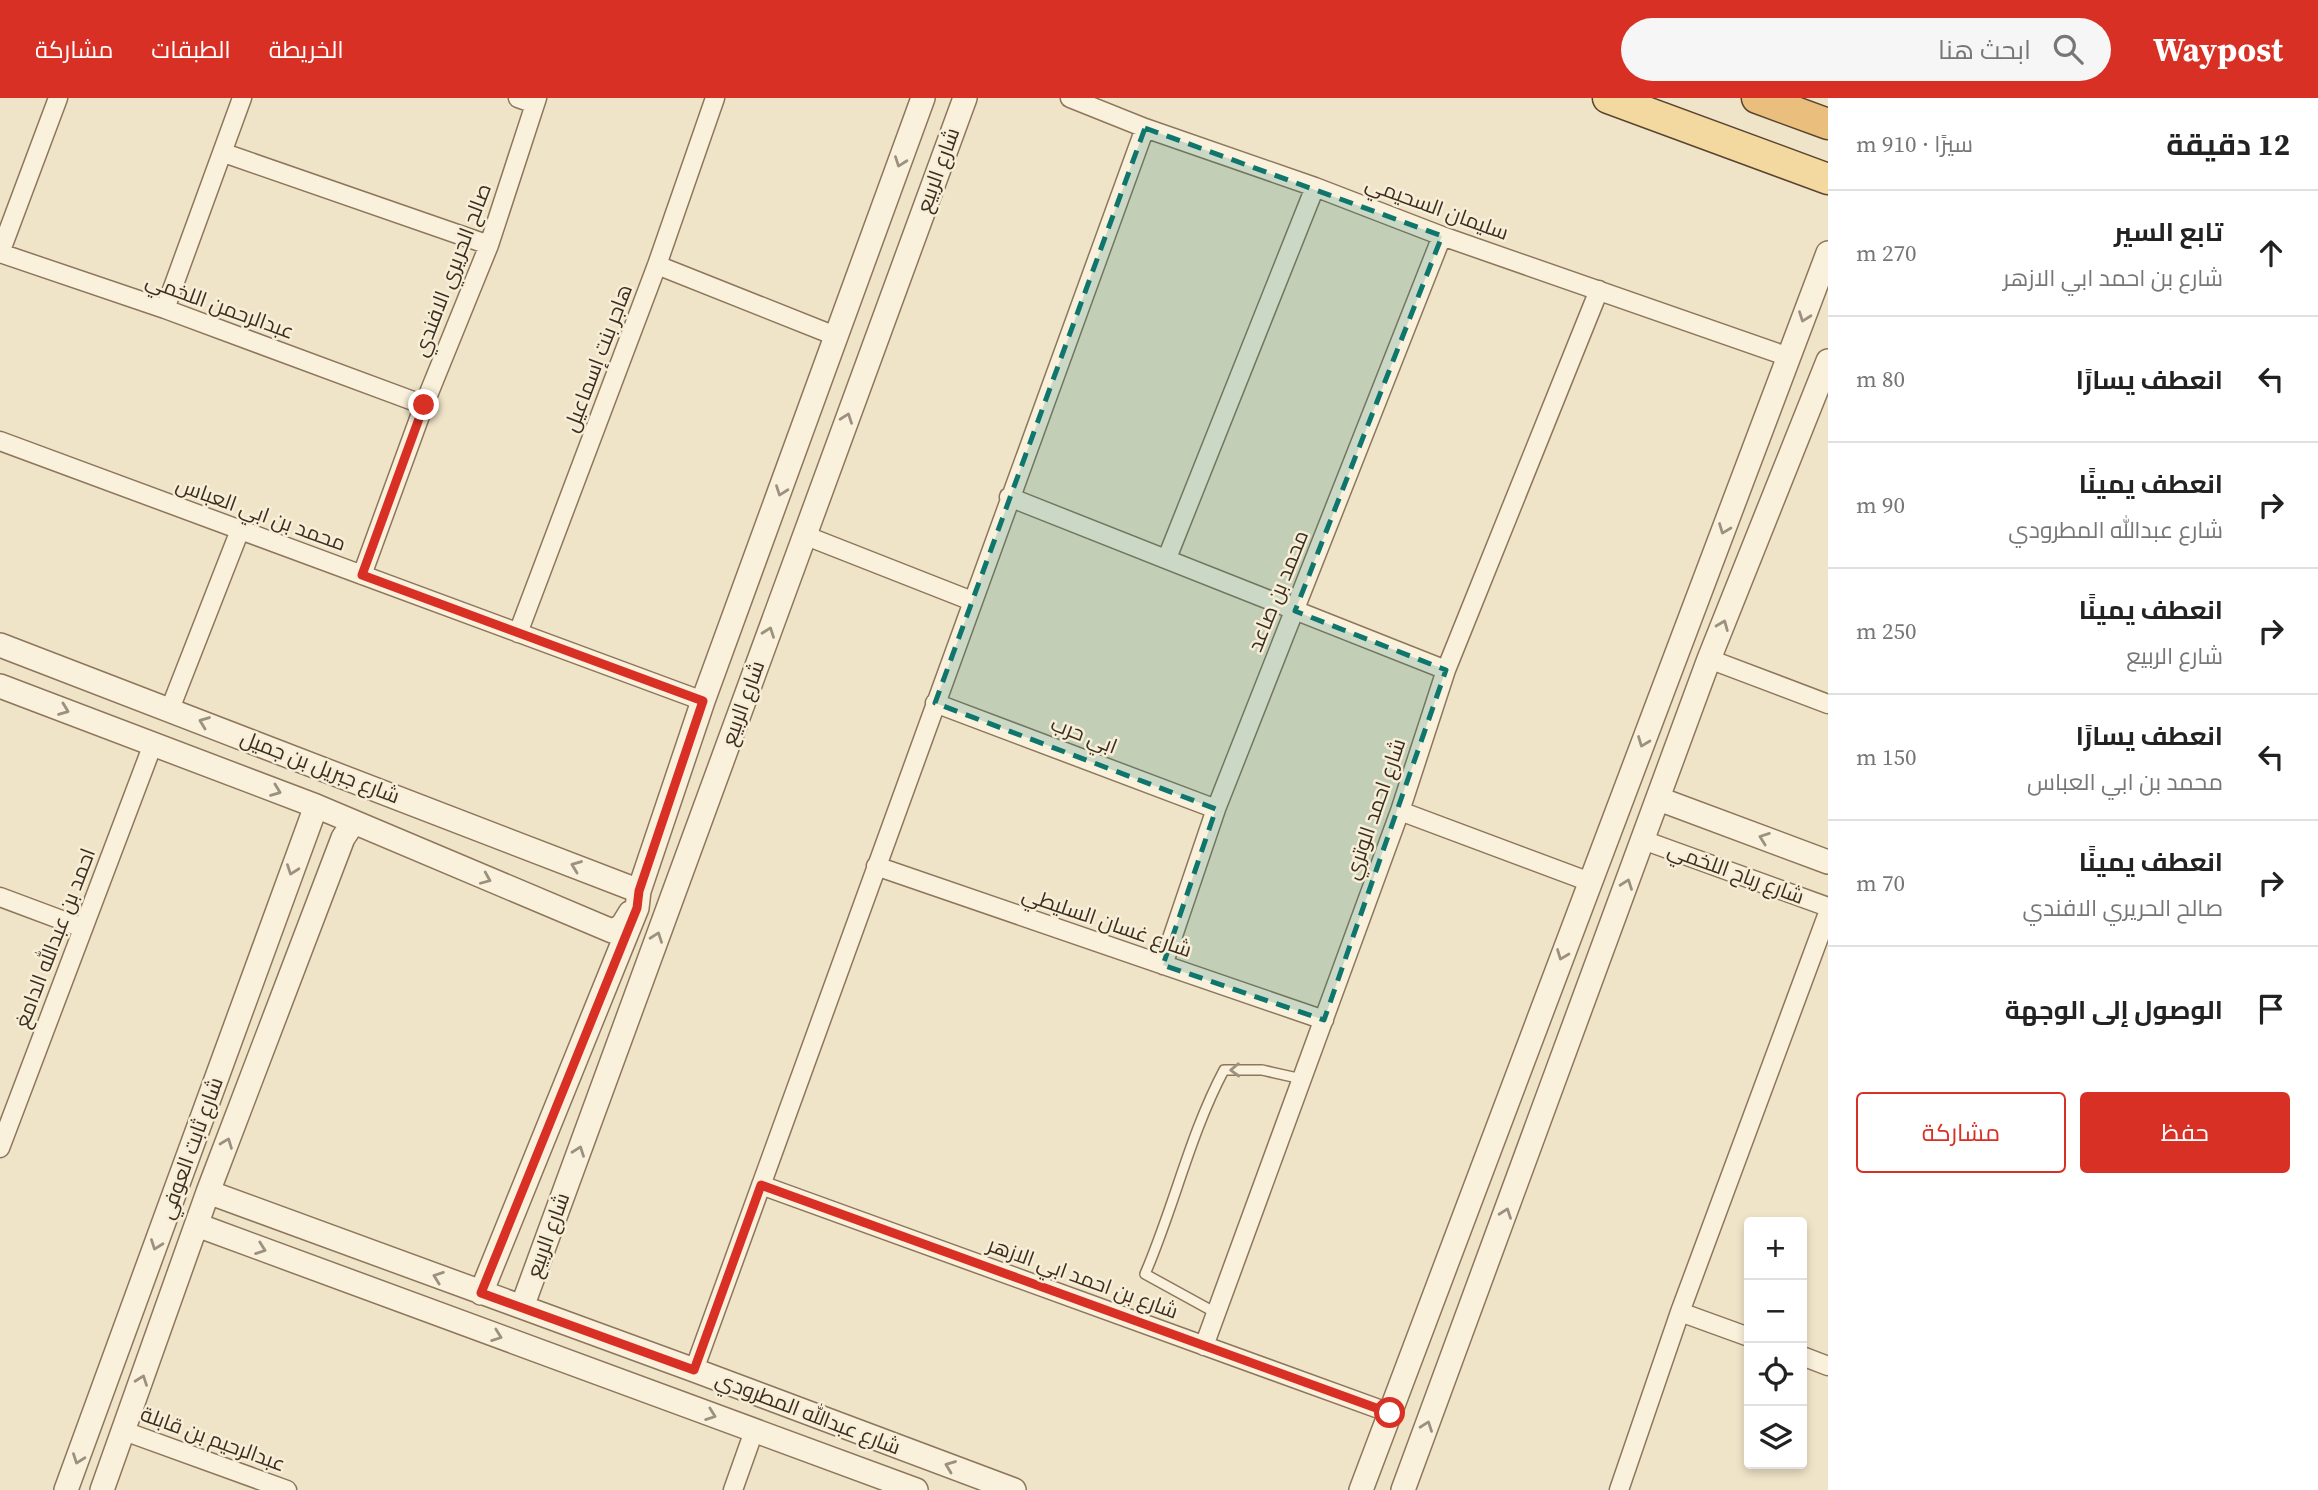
<!DOCTYPE html>
<html lang="ar">
<head>
<meta charset="utf-8">
<style>
	:root { --surface:#fff; --page:#f6f6f6; --text:#222; --muted:#767676; --line:#e0e0e0; --accent:#d93025 }
	body { margin:0; font-family:"Source Serif 4",Cairo,serif; background:var(--page); color:var(--text); direction:rtl }
	.controls { position:absolute; right:21px; bottom:21px; display:grid; overflow:hidden; border-radius:7px; box-shadow:0 4px 10px #0003 }
	.controls button { width:63px; height:63px; display:grid; place-items:center; padding:0; border:0; border-bottom:2px solid var(--line); background:var(--surface); color:var(--text); font:35px sans-serif }
	.stop { position:absolute; width:21px; height:21px; margin:-16px; border:5px solid #d93025; border-radius:50%; background:#fff }
	.stop.end { background:#d93025; border-color:#fff; box-shadow:0 2px 7px #0008 }
	.list { margin:0; padding:0; list-style:none }
	h2 { display:flex; justify-content:space-between; align-items:center; height:91px; margin:0; padding:0 28px; font-size:30px }
	h2 small { font-size:23px; font-weight:400; color:var(--muted) }
	.list li { display:grid; grid-template-columns:46px 1fr auto; gap:21px; align-items:center; box-sizing:border-box; height:126px; padding:0 28px; border-top:2px solid var(--line) }
	.list b { display:block; font-size:26px; white-space:nowrap }
	.list p { margin:0; font-size:23px; white-space:nowrap; color:var(--muted) }
	.list em { font-size:23px; font-style:normal; color:var(--muted) }
	.actions { display:flex; gap:14px; padding:21px 28px }
	.actions a { flex:1; padding:16px 0; border:2px solid var(--accent); border-radius:7px; text-align:center; font-size:24px; color:var(--accent) }
	.actions .main { background:var(--accent); color:#fff }
	.icon { flex:none; width:38px; height:38px; fill:none; stroke:currentColor; stroke-width:2; stroke-linecap:round; stroke-linejoin:round }
	.map { position:relative; flex:none; width:1828px; height:1392px; overflow:hidden; direction:ltr }
	header { display:flex; align-items:center; gap:42px; box-sizing:border-box; height:98px; padding:0 35px; background:var(--accent); color:#fff }
	header strong { font-size:33px }
	nav { display:flex; gap:38px; margin-inline-start:auto; font-size:24px }
	.search { width:490px; height:63px; background:var(--page); display:flex; align-items:center; gap:18px; box-sizing:border-box; padding:0 24px; border-radius:38px; color:var(--muted); font-size:26px }
	main { display:flex }
	aside { flex:1; background:var(--surface) }
	.map>svg:first-child { display:block }
	.lines { fill:none; stroke-linecap:round; stroke-linejoin:round }
	.service-casing { stroke:#8d765c; stroke-width:12 }
	.minor-casing { stroke:#8d765c; stroke-width:21 }
	.tertiary-casing { stroke:#8d765c; stroke-width:26 }
	.primary-casing { stroke:#5b4430; stroke-width:33 }
	.trunk-casing { stroke:#5b4430; stroke-width:33 }
	.service { stroke:#faf1dc; stroke-width:9 }
	.minor { stroke:#faf1dc; stroke-width:18 }
	.tertiary { stroke:#faf1dc; stroke-width:23 }
	.primary { stroke:#f3d9a0; stroke-width:30 }
	.trunk { stroke:#eabe7c; stroke-width:30 }
	.oneway { stroke:#9c907e }
	.route { stroke:#d93025; stroke-width:9 }
	.marked { fill:#0f766e; fill-opacity:0.2; stroke:#0f766e; stroke-width:5; stroke-dasharray:14 9; stroke-linejoin:round }
	.labels { text-anchor:middle; stroke-width:5; stroke-linejoin:round; paint-order:stroke }
	.street-label { font-size:21px; fill:#3d2e20; stroke:#f7eed8 }
</style>
</head>
<body>
<header>
<strong>Waypost</strong>
<div class="search"><svg class="icon" aria-label="search" viewBox="0 0 24 24"><circle cx="10" cy="10" r="6"/><path d="M15 15l6 6"/></svg>ابحث هنا</div>
<nav><a>الخريطة</a><a>الطبقات</a><a>مشاركة</a></nav>
</header>
<main>
<aside>
<h2>12 دقيقة<small>سيرًا · 910 m</small></h2>
<ul class="list">
<li><svg class="icon" aria-label="ahead" viewBox="0 0 24 24"><path d="M12 20V5M6 11l6-6 6 6"/></svg><div><b>تابع السير</b><p>شارع بن احمد ابي الازهر</p></div><em>270 m</em></li>
<li><svg class="icon" aria-label="left" viewBox="0 0 24 24"><path d="M17 20v-9H6M10 6l-5 5 5 5"/></svg><div><b>انعطف يسارًا</b></div><em>80 m</em></li>
<li><svg class="icon" aria-label="right" viewBox="0 0 24 24"><path d="M7 20v-9h11M14 6l5 5-5 5"/></svg><div><b>انعطف يمينًا</b><p>شارع عبدالله المطرودي</p></div><em>90 m</em></li>
<li><svg class="icon" aria-label="right" viewBox="0 0 24 24"><path d="M7 20v-9h11M14 6l5 5-5 5"/></svg><div><b>انعطف يمينًا</b><p>شارع الربيع</p></div><em>250 m</em></li>
<li><svg class="icon" aria-label="left" viewBox="0 0 24 24"><path d="M17 20v-9H6M10 6l-5 5 5 5"/></svg><div><b>انعطف يسارًا</b><p>محمد بن ابي العباس</p></div><em>150 m</em></li>
<li><svg class="icon" aria-label="right" viewBox="0 0 24 24"><path d="M7 20v-9h11M14 6l5 5-5 5"/></svg><div><b>انعطف يمينًا</b><p>صالح الحريري الافندي</p></div><em>70 m</em></li>
<li><svg class="icon" aria-label="arrive" viewBox="0 0 24 24"><path d="M6 21V4h12l-3 4 3 4H6"/></svg><div><b>الوصول إلى الوجهة</b></div></li>
</ul>
<div class="actions"><a class="main">حفظ</a><a>مشاركة</a></div>
</aside>
<div class="map">
<svg width="1828" height="1392" viewBox="0 0 1828 1392">
	<rect width="100%" height="100%" fill="#f0e4c8"/>
	<g class="lines">
		<defs>
			<path id="service" d="M 1216,1215 L 1145,1176 C 1174,1109 1190,1036 1224,972 L 1262,972 L 1302,981"/>
			<path id="minor" d="M 518,0 L 535,6
				M 1070,0 L 1145,30 L 1315,89 L 1442,138 L 1789,259
				M 224,55 L 489,147
				M 0,155 L 165,211 L 424,307
				M 0,155 L 58,0
				M 657,167 L 838,239
				M 165,211 L 242,0
				M 0,343 L 703,603
				M 1009,399 L 1446,572
				M 804,437 L 972,503
				M 1167,460 L 1315,89
				M 362,477 L 424,307 L 489,147 L 537,0
				M 518,535 L 657,167 L 715,0
				M 1709,561 L 1828,606
				M 935,605 L 1216,711
				M 170,611 L 240,432
				M 1400,713 L 1590,784
				M 1643,742 L 1828,809
				M 876,768 L 1324,922
				M 0,799 L 83,830
				M 1163,867 L 1216,711 L 1442,138
				M 0,1050 L 153,646
				M 761,1087 L 1390,1315
				M 1680,1214 L 1749,1239
				M 1204,1248 L 1400,713 L 1446,572 L 1599,192
				M 1802,1258 L 1828,1268
				M 694,1272 L 1145,30
				M 124,1333 L 287,1392
				M 733,1392 L 754,1333
				M 1619,1392 L 1680,1214 L 1828,815"/>
			<path id="tertiary" d="M 0,547 L 639,793
				M 0,588 L 316,708 L 612,833 L 622,828 L 630,815
				M 1659,701 L 1828,764
				M 208,1094 L 694,1272 L 1014,1392
				M 197,1127 L 916,1392
				M 481,1195 L 637,810 L 639,793 L 703,603 L 923,0
				M 522,1209 L 965,0
				M 66,1392 L 316,708
				M 102,1392 L 208,1094 L 343,740 L 353,725
				M 1361,1392 L 1828,155
				M 1403,1392 L 1709,561 L 1828,263"/>
			<path id="primary" d="M 1608,0 L 1828,81"/>
			<path id="trunk" d="M 1757,0 L 1828,26"/>
		</defs>
		<!-- service casing -->
		<use href="#service" class="service-casing"/>
		<!-- minor casing -->
		<use href="#minor" class="minor-casing"/>
		<!-- tertiary casing -->
		<use href="#tertiary" class="tertiary-casing"/>
		<!-- primary casing -->
		<use href="#primary" class="primary-casing"/>
		<!-- trunk casing -->
		<use href="#trunk" class="trunk-casing"/>
		<!-- service -->
		<use href="#service" class="service"/>
		<!-- minor -->
		<use href="#minor" class="minor"/>
		<!-- tertiary -->
		<use href="#tertiary" class="tertiary"/>
		<!-- primary -->
		<use href="#primary" class="primary"/>
		<!-- trunk -->
		<use href="#trunk" class="trunk"/>
	</g>
	<!-- one-way arrows -->
	<defs><path id="oneway-chevron" d="M-2-3.5L2.5 0L-2 3.5" fill="none" stroke-width="1.6" stroke-linecap="round" stroke-linejoin="round" transform="scale(1.75)"/></defs>
	<g class="oneway">
		<use href="#oneway-chevron" transform="translate(900 64) rotate(110)"/>
		<use href="#oneway-chevron" transform="translate(1804 219) rotate(110)"/>
		<use href="#oneway-chevron" transform="translate(847 320) rotate(-70)"/>
		<use href="#oneway-chevron" transform="translate(781 393) rotate(110)"/>
		<use href="#oneway-chevron" transform="translate(1724 431) rotate(111)"/>
		<use href="#oneway-chevron" transform="translate(1723 527) rotate(-68)"/>
		<use href="#oneway-chevron" transform="translate(769 534) rotate(-70)"/>
		<use href="#oneway-chevron" transform="translate(64 612) rotate(21)"/>
		<use href="#oneway-chevron" transform="translate(204 624) rotate(-159)"/>
		<use href="#oneway-chevron" transform="translate(1643 644) rotate(111)"/>
		<use href="#oneway-chevron" transform="translate(276 693) rotate(21)"/>
		<use href="#oneway-chevron" transform="translate(1764 740) rotate(-160)"/>
		<use href="#oneway-chevron" transform="translate(576 768) rotate(-159)"/>
		<use href="#oneway-chevron" transform="translate(292 772) rotate(110)"/>
		<use href="#oneway-chevron" transform="translate(486 781) rotate(23)"/>
		<use href="#oneway-chevron" transform="translate(1627 786) rotate(-70)"/>
		<use href="#oneway-chevron" transform="translate(657 839) rotate(-70)"/>
		<use href="#oneway-chevron" transform="translate(1562 857) rotate(111)"/>
		<use href="#oneway-chevron" transform="translate(1235 972) rotate(178)"/>
		<use href="#oneway-chevron" transform="translate(227 1045) rotate(-69)"/>
		<use href="#oneway-chevron" transform="translate(579 1053) rotate(-70)"/>
		<use href="#oneway-chevron" transform="translate(1506 1115) rotate(-70)"/>
		<use href="#oneway-chevron" transform="translate(156 1147) rotate(110)"/>
		<use href="#oneway-chevron" transform="translate(261 1151) rotate(20)"/>
		<use href="#oneway-chevron" transform="translate(438 1179) rotate(-160)"/>
		<use href="#oneway-chevron" transform="translate(497 1238) rotate(20)"/>
		<use href="#oneway-chevron" transform="translate(142 1282) rotate(-70)"/>
		<use href="#oneway-chevron" transform="translate(711 1317) rotate(20)"/>
		<use href="#oneway-chevron" transform="translate(1427 1328) rotate(-70)"/>
		<use href="#oneway-chevron" transform="translate(78 1361) rotate(110)"/>
		<use href="#oneway-chevron" transform="translate(950 1368) rotate(-159)"/>
	</g>
	<g class="lines">
		<!-- route -->
		<path class="route" d="M 424,307 L 362,477 L 703,603 L 639,793 L 637,810 L 481,1195 L 694,1272 L 761,1087 L 1390,1315"/>
	</g>
	<!-- marked area -->
	<path class="marked" d="M 1145,30 L 1442,138 L 1295,513 L 1446,572 L 1324,922 L 1163,867 L 1216,711 L 935,605 Z"/>
	<g class="labels">
		<!-- street labels -->
		<g class="street-label">
			<text transform="translate(938 72) rotate(-70)" y="7">شارع الربيع</text>
			<text transform="translate(1437 110) rotate(20)" y="7">سليمان السحيمي</text>
			<text transform="translate(452 172) rotate(-69)" y="7">صالح الحريري الافندي</text>
			<text transform="translate(220 208) rotate(20)" y="7">عبدالرحمن اللخمي</text>
			<text transform="translate(598 260) rotate(-69)" y="7">هاجر بنت إسماعيل</text>
			<text transform="translate(261 416) rotate(20)" y="7">محمد بن ابي العباس</text>
			<text transform="translate(1278 493) rotate(-68)" y="7">محمد بن صاعد</text>
			<text transform="translate(743 605) rotate(-70)" y="7">شارع الربيع</text>
			<text transform="translate(1084 637) rotate(21)" y="7">ابي حرب</text>
			<text transform="translate(320 669) rotate(21)" y="7">شارع جبريل بن جميل</text>
			<text transform="translate(1375 711) rotate(-71)" y="7">شارع احمد الوتري</text>
			<text transform="translate(1736 775) rotate(20)" y="7">شارع رباح اللخمي</text>
			<text transform="translate(1107 824) rotate(19)" y="7">شارع غسان السليطي</text>
			<text transform="translate(55 840) rotate(-69)" y="7">احمد بن عبدالله الدامغ</text>
			<text transform="translate(191 1050) rotate(-70)" y="7">شارع ثابت العوفي</text>
			<text transform="translate(548 1137) rotate(-70)" y="7">شارع الربيع</text>
			<text transform="translate(1083 1180) rotate(20)" y="7">شارع بن احمد ابي الازهر</text>
			<text transform="translate(808 1315) rotate(21)" y="7">شارع عبدالله المطرودي</text>
			<text transform="translate(213 1341) rotate(20)" y="7">عبدالرحيم بن قابلة</text>
		</g>
	</g>
</svg>
<div class="controls">
<button>+</button>
<button>−</button>
<button><svg class="icon" aria-label="locate" viewBox="0 0 24 24"><circle cx="12" cy="12" r="6"/><path d="M12 2v4M12 18v4M2 12h4M18 12h4"/></svg></button>
<button><svg class="icon" aria-label="layers" viewBox="0 0 24 24"><path d="M12 4l9 5-9 5-9-5zM3 14l9 5 9-5"/></svg></button>
</div>
<div class="stop" style="left:1390px;top:1315px"></div>
<div class="stop end" style="left:424px;top:307px"></div>
</div>
</main>
</body>
</html>
